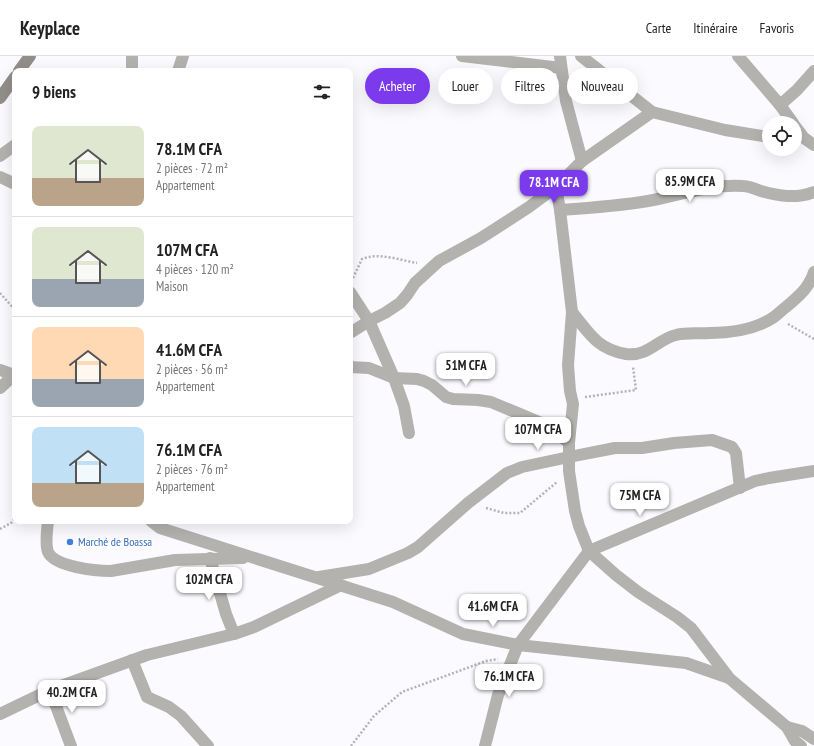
<!DOCTYPE html>
<html lang="fr">
<meta charset="utf-8">
<style>
:root{--surface:#fff;--page:#f2f2f2;--text:#222;--muted:#767676;--line:#e0e0e0;--accent:#7c3aed}
body{margin:0;font-family:"PT Sans Narrow",sans-serif;background:var(--page);color:var(--text);height:100vh;display:flex;flex-direction:column;font-size:15px;white-space:nowrap}
*{box-sizing:border-box;margin:0}
p{font-size:13px;color:var(--muted)}
.icon{flex:none;width:22px;height:22px;fill:none;stroke:currentColor;stroke-width:2;stroke-linecap:round;stroke-linejoin:round}
.map{position:relative;flex:1;overflow:hidden}
.sheet{position:absolute;left:12px;top:12px;width:341px;height:456px;display:flex;flex-direction:column;background:var(--surface);border-radius:8px;box-shadow:0 4px 16px #0002}
.sheet>*{flex:none}
.top-card{position:absolute;left:365px;top:12px;width:380px;height:36px;display:flex;gap:8px}
.tools{position:absolute;left:762px;top:60px;display:grid;gap:8px}
.tools a{display:grid;place-items:center;width:40px;height:40px;border-radius:50%;background:var(--surface);box-shadow:0 4px 16px #0002;font-size:20px}
.price{position:absolute;translate:-50% -34px;padding:0 9px;border-radius:8px;background:#fff;color:#222;font-size:13px;line-height:26px;filter:drop-shadow(0 1px 2px #0008)}
.price::after{content:'';position:absolute;left:50%;top:24px;width:12px;height:9px;margin-left:-6px;background:inherit;clip-path:polygon(0 0,100% 0,50% 100%)}
.price.current{background:var(--accent);color:#fff}
ul{padding:0;list-style:none}
li{display:flex;align-items:center;gap:12px;height:100px;padding:0 20px}
li+li{border-top:1px solid var(--line)}
li span{display:grid;place-items:center;flex:none;width:112px;height:80px;border-radius:8px;color:#555}
li>.icon{margin-inline-start:auto}
span .icon{width:48px;height:48px;fill:#fffc;stroke-width:1}
li b{font-size:17px}
h2{display:flex;justify-content:space-between;align-items:center;height:48px;padding:0 20px;font-size:17px}
.pill{padding:0 14px;border-radius:18px;background:var(--surface);box-shadow:0 4px 16px #0002;font-size:14px;line-height:36px}
.pill.current{background:var(--accent);color:#fff}
header{display:flex;align-items:center;gap:24px;box-sizing:border-box;height:56px;padding:0 20px;background:var(--surface);border-bottom:1px solid var(--line)}
header strong{font-size:19px}
nav{display:flex;gap:22px;margin-inline-start:auto;font-size:14px}
.map>svg:first-child{display:block}
</style>
<header>
<strong>Keyplace</strong>
<nav><a>Carte</a><a>Itinéraire</a><a>Favoris</a></nav>
</header>
<div class="map">
<svg width="814" height="690" viewBox="0 0 814 690">
<rect width="100%" height="100%" fill="#fbfbff"/>
<g fill="none" stroke-linecap="round" stroke-linejoin="round">
<!-- path -->
<g stroke="#b3b3b7" stroke-width="2.5" stroke-dasharray="2 2" stroke-linecap="butt">
<path d="M353,222L362,203C379,196 399,204 417,207"/>
<polyline points="0,237 15,254"/>
<polyline points="788,268 814,283"/>
<polyline points="585,341 636,334 633,311"/>
<polyline points="486,452 504,457 520,457 557,426"/>
<polyline points="0,473 11,467 15,462"/>
<polyline points="351,690 374,660 402,636 486,605 498,603"/>
</g>
<!-- street -->
<g stroke="#b4b2af" stroke-width="12">
<polyline points="132,0 132,15"/>
<polyline points="462,0 561,12"/>
<polyline points="560,0 566,45 582,105"/>
<polyline points="581,0 652,56"/>
<polyline points="738,0 780,49 793,67"/>
<polyline points="178,15 183,0"/>
<polyline points="780,49 797,34 814,15"/>
<polyline points="795,70 804,82 814,89"/>
<polyline points="0,100 15,89"/>
<polyline points="0,121 15,128"/>
<polyline points="556,131 560,154 572,256 568,309 570,335 573,348 569,387 569,415 575,455 579,470 589,495 616,519 638,536 677,561 691,572 729,622"/>
<path d="M560,154C590,152 619,150 648,145C680,139 710,128 743,130C749,130 755,133 761,135C779,140 796,143 814,136"/>
<polyline points="350,236 369,265 394,322 404,350 409,377"/>
<path d="M572,256C589,277 597,293 626,298C648,301 658,283 676,279C687,276 699,278 710,277C732,277 755,274 774,261C778,258 782,254 786,251C798,241 809,232 814,216"/>
<polyline points="350,277 369,265 385,257 400,247 407,239 415,227 439,205 481,182 529,151 556,131 582,105 652,56 725,74 769,81"/>
<polyline points="350,311 369,312 394,322 417,323 424,325 432,329 446,341 453,343 478,344 491,346 551,371 569,387"/>
<polyline points="0,314 14,319"/>
<polyline points="0,332 15,318"/>
<path d="M48,465C47,474 45,488 48,496C55,511 96,515 111,515L175,504L243,502"/>
<polyline points="151,465 160,472 393,546 463,578 518,589 686,607 729,622 787,671 802,675 814,683"/>
<polyline points="210,502 226,558 234,578"/>
<polyline points="319,521 369,513 408,497 418,491 468,447 507,417 522,411 569,401 615,392 642,392 674,387 712,384 732,391 736,397 740,432"/>
<polyline points="132,604 147,641 169,651 181,660 208,690"/>
<polyline points="50,634 71,690"/>
<polyline points="0,658 50,634 147,599 234,578 254,571 341,529"/>
<polyline points="787,671 795,685 801,690"/>
<polyline points="485,690 498,639 518,589 589,495 755,425 769,422 814,415"/>
</g>
<!-- secondary -->
<g stroke="#928e8a" stroke-width="12">
<polyline points="19,15 30,0"/>
<polyline points="0,42 15,21"/>
</g>
</g>
<!-- markers -->
<circle fill="#3f7fe0" stroke="#fff" stroke-width="1.5" cx="70" cy="486" r="4"/>
<g text-anchor="middle" stroke-width="3" stroke-linejoin="round" paint-order="stroke">
<!-- shop labels -->
<g font-size="12" fill="#366cbe" stroke="#fff" text-anchor="start">
<text x="78" y="490">Marché de Boassa</text>
</g>
</g>
</svg>
<div class="tools">
<a><svg class="icon" aria-label="locate" viewBox="0 0 24 24"><circle cx="12" cy="12" r="6"/><path d="M12 2v4M12 18v4M2 12h4M18 12h4"/></svg></a>
</div>
<b class="price" style="left:690px;top:147px">85.9M CFA</b>
<b class="price current" style="left:554px;top:148px">78.1M CFA</b>
<b class="price" style="left:466px;top:331px">51M CFA</b>
<b class="price" style="left:538px;top:395px">107M CFA</b>
<b class="price" style="left:640px;top:461px">75M CFA</b>
<b class="price" style="left:209px;top:545px">102M CFA</b>
<b class="price" style="left:493px;top:572px">41.6M CFA</b>
<b class="price" style="left:509px;top:642px">76.1M CFA</b>
<b class="price" style="left:72px;top:658px">40.2M CFA</b>
<div class="top-card">
<a class="pill current">Acheter</a>
<a class="pill">Louer</a>
<a class="pill">Filtres</a>
<a class="pill">Nouveau</a>
</div>
<section class="sheet">
<h2>9 biens<svg class="icon" aria-label="filters" viewBox="0 0 24 24"><path d="M4 7h16M4 17h16"/><circle cx="9" cy="7" r="2"/><circle cx="15" cy="17" r="2"/></svg></h2>
<ul>
<li><span style="background:linear-gradient(#dfe7d0 65%,#b9a48a 0)"><svg class="icon" aria-label="home" viewBox="0 0 24 24"><path d="M3 11l9-7 9 7M6 9v11h12V9"/></svg></span><div><b>78.1M CFA</b><p>2 pièces · 72 m²</p><p>Appartement</p></div></li>
<li><span style="background:linear-gradient(#dfe7d0 65%,#9aa5b1 0)"><svg class="icon" aria-label="home" viewBox="0 0 24 24"><path d="M3 11l9-7 9 7M6 9v11h12V9"/></svg></span><div><b>107M CFA</b><p>4 pièces · 120 m²</p><p>Maison</p></div></li>
<li><span style="background:linear-gradient(#ffd9b3 65%,#9aa5b1 0)"><svg class="icon" aria-label="home" viewBox="0 0 24 24"><path d="M3 11l9-7 9 7M6 9v11h12V9"/></svg></span><div><b>41.6M CFA</b><p>2 pièces · 56 m²</p><p>Appartement</p></div></li>
<li><span style="background:linear-gradient(#bfe0f5 70%,#b9a48a 0)"><svg class="icon" aria-label="home" viewBox="0 0 24 24"><path d="M3 11l9-7 9 7M6 9v11h12V9"/></svg></span><div><b>76.1M CFA</b><p>2 pièces · 76 m²</p><p>Appartement</p></div></li>
</ul>
</section>
</div>
